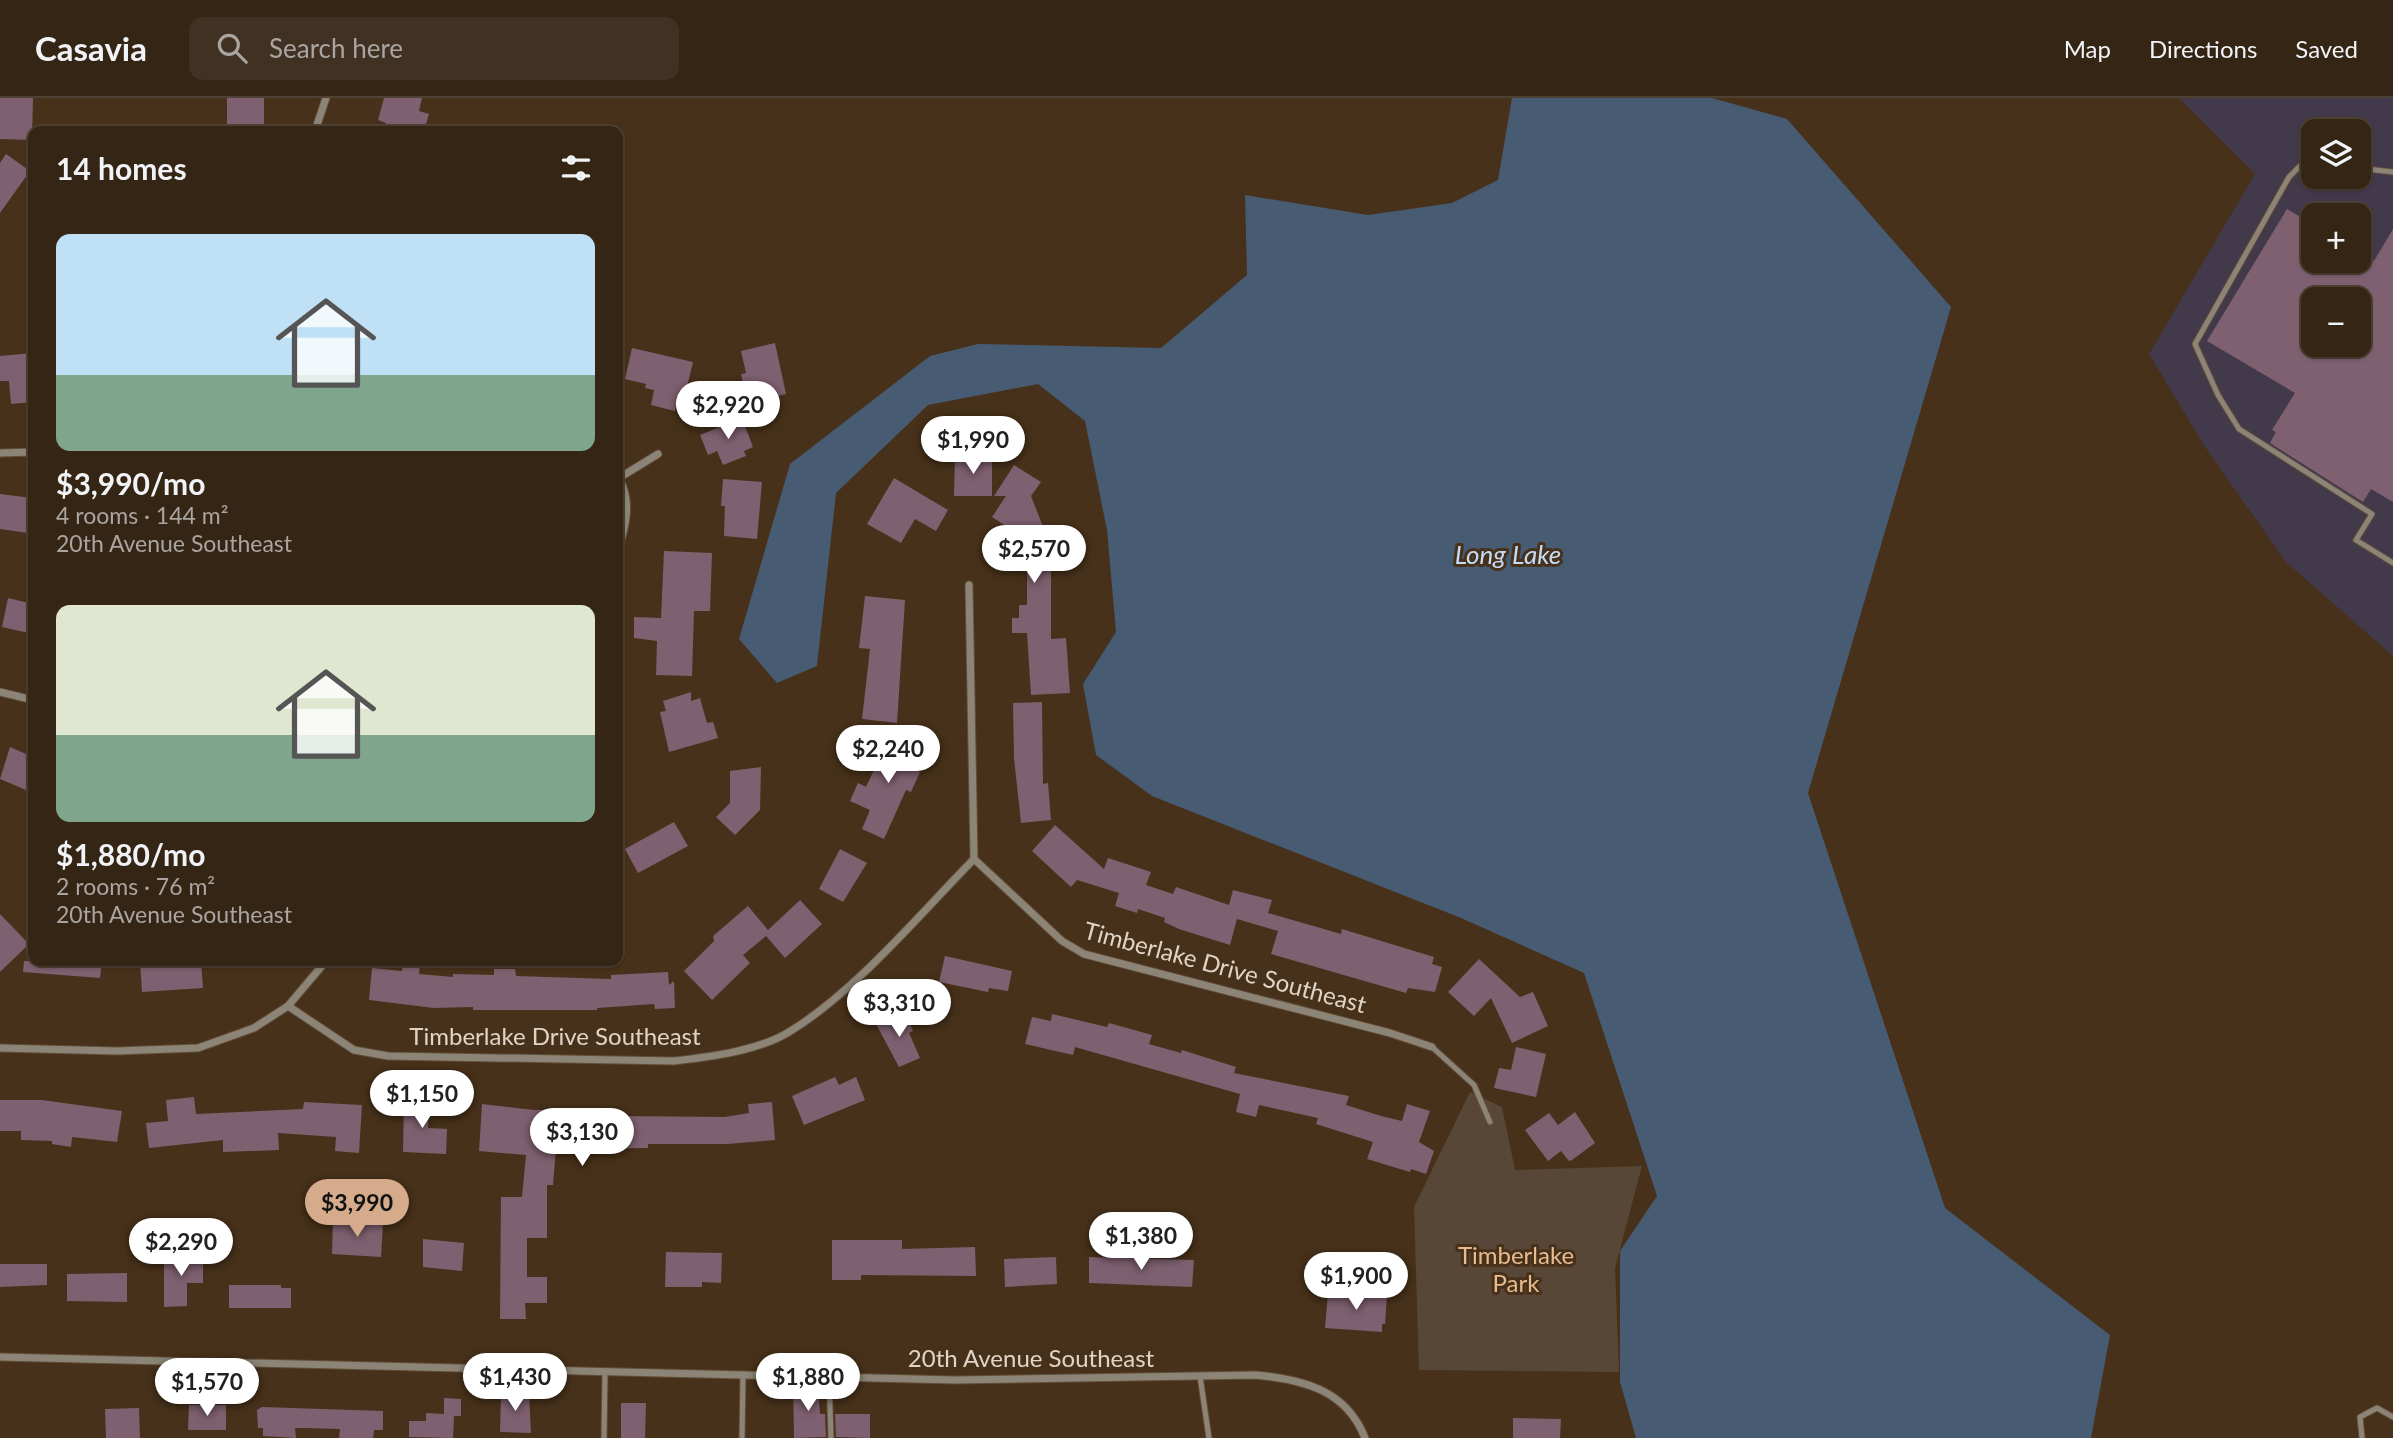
<!DOCTYPE html>
<meta charset="utf-8">
<style>
:root{--surface:#352514;--page:#403122;--text:#f1f3f6;--muted:#aaa5a0;--line:#4f4234;--accent:#d6ab8b}
body{margin:0;font-family:Lato,sans-serif;background:var(--page);color:var(--text);height:100vh;display:flex;flex-direction:column;font-size:26px;white-space:nowrap}
*{box-sizing:border-box;margin:0}
p{font-size:23px;color:var(--muted)}
.icon{flex:none;width:38px;height:38px;fill:none;stroke:currentColor;stroke-width:2;stroke-linecap:round;stroke-linejoin:round}
.map{position:relative;flex:1;overflow:hidden}
.sheet{position:absolute;left:28px;top:28px;width:595px;height:840px;display:flex;flex-direction:column;background:var(--surface);border-radius:14px;box-shadow:0 2px 5px #0004,0 0 0 2px var(--line)}
.sheet>*{flex:none}
.controls{position:absolute;left:2301px;top:21px;display:grid;gap:14px}
.controls a{display:grid;place-items:center;width:70px;height:70px;border-radius:14px;background:var(--surface);box-shadow:0 2px 5px #0004,0 0 0 2px var(--line);font-size:35px}
.price{position:absolute;translate:-50% -60px;padding:0 16px;border-radius:24px;background:#fff;color:#222;font-size:23px;line-height:46px;filter:drop-shadow(0 2px 4px #0008)}
.price::after{content:'';position:absolute;left:50%;top:42px;width:21px;height:16px;margin-left:-10px;background:inherit;clip-path:polygon(0 0,100% 0,50% 100%)}
.price.current{background:var(--accent);color:#111}
ul{padding:0;list-style:none}
li{display:grid;align-content:center;gap:14px;height:371px;padding:0 28px}
li span{display:grid;place-items:center;height:217px;border-radius:14px;color:#555}
li>.icon{margin-inline-start:auto}
span .icon{width:126px;height:126px;fill:#fffc;stroke-width:1}
li b{font-size:30px}
h2{display:flex;justify-content:space-between;align-items:center;height:84px;padding:0 28px;font-size:30px}
header{display:flex;align-items:center;gap:42px;box-sizing:border-box;height:98px;padding:0 35px;background:var(--surface);border-bottom:2px solid var(--line)}
header strong{font-size:33px}
nav{display:flex;gap:38px;margin-inline-start:auto;font-size:24px}
.search{width:490px;height:63px;background:var(--page);display:flex;align-items:center;gap:18px;box-sizing:border-box;padding:0 24px;border-radius:14px;color:var(--muted);font-size:26px}
.map>svg:first-child{display:block}
</style>
<header>
<strong>Casavia</strong>
<div class="search"><svg class="icon" aria-label="search" viewBox="0 0 24 24"><circle cx="10" cy="10" r="6"/><path d="M15 15l6 6"/></svg>Search here</div>
<nav><a>Map</a><a>Directions</a><a>Saved</a></nav>
</header>
<div class="map">
<svg width="2393" height="1340" viewBox="0 0 2393 1340">
<rect width="100%" height="100%" fill="#47311a"/>
<!-- industrial -->
<path fill="#423a4b" fill-rule="evenodd" d="M2179,0H2393V558L2286,464L2205,349L2149,256L2255,76ZM2314,33H2359V79H2314ZM2314,117H2359V163H2314ZM2314,201H2359V247H2314Z"/>
<!-- green -->
<polygon fill="#584736" points="1470,994 1502,1009 1515,1072 1642,1068 1615,1170 1619,1274 1419,1272 1414,1109"/>
<!-- water -->
<polygon fill="#475b72" points="1512,0 1712,0 1787,21 1951,209 1808,695 1945,1110 2110,1237 2091,1340 1636,1340 1620,1284 1620,1153 1657,1098 1584,875 1461,820 1152,698 1096,657 1083,586 1116,534 1107,432 1085,323 1038,286 928,307 836,395 817,568 777,585 739,541 790,366 930,258 978,246 1161,250 1247,177 1245,97 1368,117 1452,105 1498,82"/>
<!-- building -->
<g fill="#7f6070" fill-rule="evenodd">
<polygon points="0,0 33,0 32,42 0,41"/>
<rect x="227" y="0" width="37" height="26"/>
<polygon points="384,0 422,0 419,13 429,16 424,33 384,33 386,25 378,22"/>
<polygon points="6,56 30,73 0,115 0,65"/>
<path d="M2287,111L2314,127V163H2359V154L2374,163L2393,131V404L2371,391L2363,404L2270,345L2276,334L2272,332L2295,295L2207,243ZM2314,201H2359V247H2314Z"/>
<polygon points="775,245 786,296 747,305 741,276 746,275 741,253"/>
<polygon points="632,250 693,264 686,293 680,292 675,313 651,307 654,292 645,290 646,286 625,281"/>
<polygon points="33,255 33,304 11,306 9,283 0,283 0,258"/>
<polygon points="742,320 753,349 744,353 746,358 723,367 717,353 708,357 700,337"/>
<polygon points="955,358 992,359 992,398 954,398"/>
<polygon points="1014,367 1041,384 1031,398 1056,462 1051,464 1051,541 1066,540 1070,595 1031,597 1027,535 1012,535 1012,520 1019,520 1019,507 1027,507 1027,470 1012,432 992,419 1006,398 994,398"/>
<polygon points="894,380 948,412 936,433 915,421 901,445 867,426"/>
<polygon points="723,381 762,384 757,441 724,438 725,408 721,408"/>
<polygon points="0,396 32,400 28,435 0,431"/>
<polygon points="664,453 712,455 710,513 694,513 692,578 656,577 657,543 634,540 634,519 661,520"/>
<polygon points="865,498 905,502 897,625 862,621 870,551 859,550"/>
<polygon points="8,500 33,506 33,536 2,529"/>
<polygon points="691,594 691,603 700,600 707,625 713,624 718,640 669,654 660,614 666,613 663,603"/>
<polygon points="1042,604 1043,686 1048,685 1051,722 1021,725 1014,660 1013,605"/>
<polygon points="891,636 920,649 911,670 920,674 911,694 906,692 884,741 862,731 870,712 850,703 858,685 866,689"/>
<polygon points="10,649 33,659 33,695 0,681"/>
<polygon points="761,669 760,712 735,737 716,719 730,705 730,673"/>
<polygon points="674,724 688,748 638,775 625,751"/>
<polygon points="1055,727 1104,771 1108,760 1151,774 1146,787 1173,796 1176,789 1229,807 1233,792 1272,802 1268,815 1341,836 1342,831 1434,859 1432,866 1442,869 1435,894 1408,890 1406,895 1271,856 1278,833 1237,821 1230,847 1179,831 1164,824 1165,820 1138,811 1137,815 1115,808 1119,795 1077,782 1071,789 1032,753"/>
<polygon points="840,751 867,765 843,804 819,791"/>
<polygon points="800,802 822,826 785,860 766,838 743,857 750,865 712,902 684,873 714,843 713,838 748,808 768,832"/>
<polygon points="0,816 29,846 0,874"/>
<polygon points="945,858 1012,873 1008,893 989,890 988,894 939,884"/>
<polygon points="1479,861 1520,899 1533,894 1548,928 1512,945 1491,900 1474,918 1448,894"/>
<polygon points="24,863 102,863 100,880 23,874"/>
<polygon points="140,863 201,863 203,890 142,894"/>
<polygon points="403,863 420,865 419,876 453,879 453,876 494,877 494,871 515,871 516,878 611,881 611,877 668,874 669,887 674,883 675,910 655,911 654,906 597,910 597,912 473,912 473,909 434,910 369,902 372,870 402,873"/>
<polygon points="904,913 913,933 909,935 920,960 899,969 876,926"/>
<polygon points="1052,916 1107,929 1109,925 1152,937 1149,946 1181,955 1182,952 1236,969 1234,975 1349,998 1346,1007 1381,1018 1402,1023 1407,1006 1430,1013 1419,1044 1434,1053 1426,1076 1411,1071 1410,1074 1367,1061 1373,1044 1316,1026 1318,1020 1259,1007 1256,1019 1236,1014 1240,996 1075,949 1073,957 1025,946 1032,919 1051,923"/>
<polygon points="1516,949 1546,956 1536,999 1494,990 1499,970 1511,972"/>
<polygon points="835,979 839,987 856,979 865,1002 804,1027 792,998"/>
<polygon points="194,999 196,1016 303,1011 304,1004 362,1007 359,1055 335,1053 336,1039 278,1035 279,1052 223,1054 223,1042 149,1050 146,1025 168,1023 166,1002"/>
<polygon points="0,1002 42,1002 122,1013 117,1044 72,1039 71,1049 52,1046 52,1043 21,1042 21,1033 0,1033"/>
<polygon points="404,1002 429,1003 428,1030 447,1031 446,1056 403,1054"/>
<polygon points="772,1004 775,1042 727,1046 648,1046 648,1050 556,1051 553,1087 547,1087 547,1140 527,1140 527,1179 547,1179 547,1205 525,1205 526,1221 500,1221 501,1099 522,1099 526,1057 479,1053 482,1006 534,1012 617,1011 617,1018 725,1019 749,1015 748,1006"/>
<polygon points="1575,1014 1595,1045 1572,1062 1569,1063 1561,1053 1548,1063 1525,1032 1549,1015 1558,1027"/>
<polygon points="333,1123 383,1125 381,1159 332,1156"/>
<polygon points="423,1141 464,1145 462,1173 423,1169"/>
<polygon points="832,1142 902,1142 902,1151 975,1149 976,1178 861,1177 861,1182 832,1182"/>
<polygon points="666,1154 722,1155 721,1185 702,1184 702,1189 665,1189"/>
<polygon points="164,1158 203,1158 203,1185 187,1185 187,1208 164,1209"/>
<polygon points="1056,1159 1057,1186 1005,1189 1004,1161"/>
<polygon points="1089,1159 1194,1162 1192,1189 1089,1185"/>
<polygon points="0,1166 47,1166 47,1187 0,1189"/>
<polygon points="127,1175 127,1204 67,1203 67,1176"/>
<polygon points="229,1187 281,1187 281,1190 291,1190 291,1210 229,1210"/>
<polygon points="1328,1195 1387,1198 1385,1226 1382,1226 1382,1234 1325,1230"/>
<polygon points="818,1287 820,1316 825,1316 826,1339 794,1340 793,1288"/>
<polygon points="501,1295 529,1296 531,1335 500,1334"/>
<polygon points="444,1300 461,1301 461,1318 454,1318 453,1340 409,1339 409,1323 426,1323 426,1315 444,1316"/>
<polygon points="621,1305 646,1305 645,1340 621,1340"/>
<polygon points="189,1307 226,1307 226,1332 188,1332"/>
<polygon points="262,1309 383,1313 383,1332 374,1332 373,1340 339,1340 340,1331 305,1330 295,1330 296,1340 263,1338 263,1330 258,1330 257,1312"/>
<polygon points="139,1310 140,1340 106,1340 105,1311"/>
<polygon points="835,1316 870,1316 870,1340 836,1339"/>
<polygon points="1513,1320 1561,1321 1560,1340 1513,1340"/>
</g>
<g fill="none" stroke-linecap="round" stroke-linejoin="round">
<!-- service casing -->
<g stroke="#634e39" stroke-width="7">
<g id="service">
<polyline points="2314,67 2301,67 2289,79 2195,246 2218,297 2239,331 2372,416 2356,442 2393,465"/>
<polyline points="2359,70 2393,74"/>
<polyline points="1432,949 1474,987 1490,1024"/>
<polyline points="829,1278 831,1340"/>
<polyline points="1200,1278 1209,1340"/>
<polyline points="604,1340 605,1275"/>
<polyline points="742,1340 743,1276"/>
<polyline points="2362,1340 2360,1319 2377,1310 2393,1319"/>
</g>
</g>
<!-- minor casing -->
<g stroke="#634e39" stroke-width="9">
<g id="minor">
<polyline points="315,33 326,0"/>
<polyline points="0,355 33,354"/>
<polyline points="619,380 658,356"/>
<path d="M618,453C626,427 632,404 619,380"/>
<polyline points="969,487 974,761"/>
<polyline points="0,594 33,602"/>
<polyline points="974,761 1062,843 1084,856 1390,935 1432,949"/>
<polyline points="288,908 326,863"/>
<path d="M0,950L117,953L198,950L254,930L288,908L354,952L388,958L674,963C709,959 758,953 789,934C855,894 919,817 974,761"/>
<path d="M0,1259L955,1282L1255,1277C1301,1281 1346,1291 1365,1340"/>
</g>
</g>
<!-- service -->
<use href="#service" stroke="#8c8577" stroke-width="5"/>
<!-- minor -->
<use href="#minor" stroke="#8c8577" stroke-width="7"/>
</g>
<g text-anchor="middle" stroke-width="6" stroke-linejoin="round" paint-order="stroke">
<!-- street labels -->
<g font-size="24" fill="#e1d3c6" stroke="#47311a">
<text transform="translate(1225 870) rotate(15)" y="8">Timberlake Drive Southeast</text>
<text x="555" y="947">Timberlake Drive Southeast</text>
<text x="1031" y="1269">20th Avenue Southeast</text>
</g>
<!-- park labels -->
<g font-size="24" fill="#e7bb90" stroke="#47311a">
<text x="1516" y="1166">Timberlake<tspan x="1516" dy="28">Park</tspan></text>
</g>
<!-- water labels -->
<g font-size="26" font-style="italic" fill="#c3dbf6" stroke="#47311a">
<text x="1508" y="466">Long Lake</text>
</g>
</g>
</svg>
<div class="controls">
<a><svg class="icon" aria-label="layers" viewBox="0 0 24 24"><path d="M12 4l9 5-9 5-9-5zM3 14l9 5 9-5"/></svg></a>
<a>+</a>
<a>−</a>
</div>
<b class="price" style="left:728px;top:343px">$2,920</b>
<b class="price" style="left:973px;top:378px">$1,990</b>
<b class="price" style="left:1034px;top:487px">$2,570</b>
<b class="price" style="left:888px;top:687px">$2,240</b>
<b class="price" style="left:899px;top:941px">$3,310</b>
<b class="price" style="left:422px;top:1032px">$1,150</b>
<b class="price" style="left:582px;top:1070px">$3,130</b>
<b class="price current" style="left:357px;top:1141px">$3,990</b>
<b class="price" style="left:1141px;top:1174px">$1,380</b>
<b class="price" style="left:181px;top:1180px">$2,290</b>
<b class="price" style="left:1356px;top:1214px">$1,900</b>
<b class="price" style="left:515px;top:1315px">$1,430</b>
<b class="price" style="left:808px;top:1315px">$1,880</b>
<b class="price" style="left:207px;top:1320px">$1,570</b>
<section class="sheet">
<h2>14 homes<svg class="icon" aria-label="filters" viewBox="0 0 24 24"><path d="M4 7h16M4 17h16"/><circle cx="9" cy="7" r="2"/><circle cx="15" cy="17" r="2"/></svg></h2>
<ul>
<li><span style="background:linear-gradient(#bfe0f5 65%,#7fa58c 0)"><svg class="icon" aria-label="home" viewBox="0 0 24 24"><path d="M3 11l9-7 9 7M6 9v11h12V9"/></svg></span><div><b>$3,990/mo</b><p>4 rooms · 144 m²</p><p>20th Avenue Southeast</p></div></li>
<li><span style="background:linear-gradient(#dfe7d0 60%,#7fa58c 0)"><svg class="icon" aria-label="home" viewBox="0 0 24 24"><path d="M3 11l9-7 9 7M6 9v11h12V9"/></svg></span><div><b>$1,880/mo</b><p>2 rooms · 76 m²</p><p>20th Avenue Southeast</p></div></li>
</ul>
</section>
</div>
